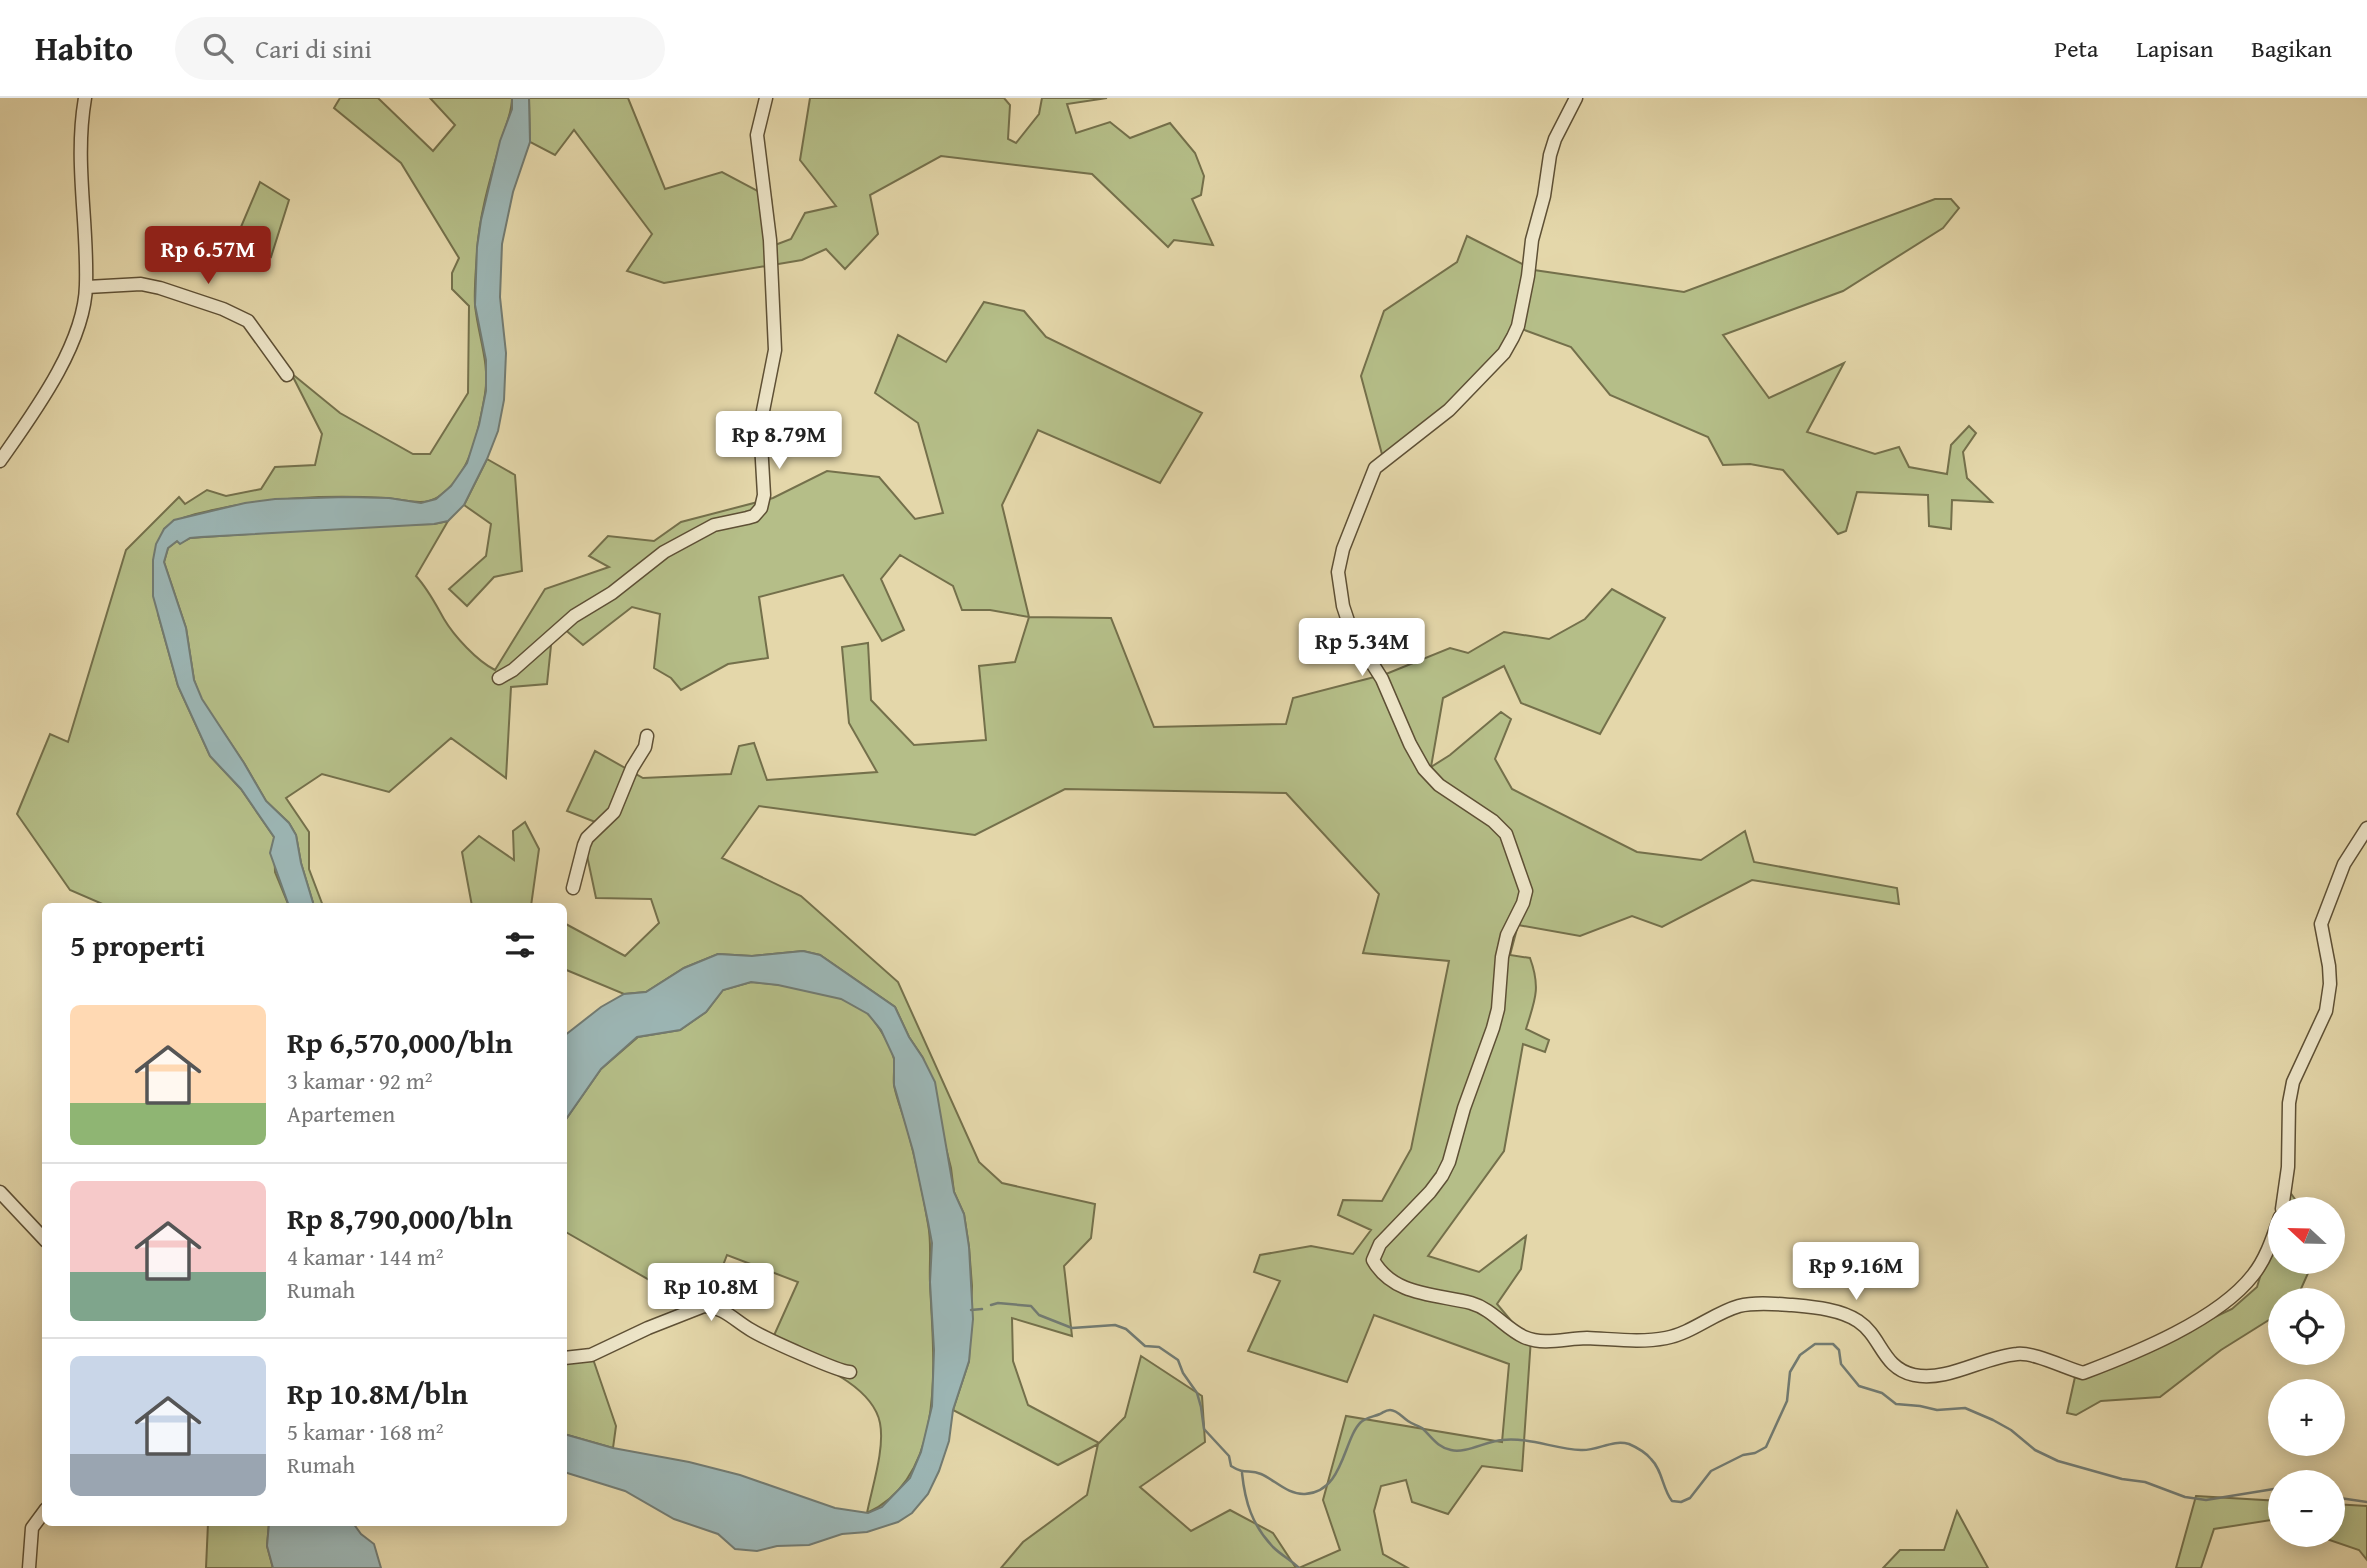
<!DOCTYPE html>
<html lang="id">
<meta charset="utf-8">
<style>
:root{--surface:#fff;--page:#f6f6f6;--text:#222;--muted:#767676;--line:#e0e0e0;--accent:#8f2418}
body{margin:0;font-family:"Gentium Book Plus",serif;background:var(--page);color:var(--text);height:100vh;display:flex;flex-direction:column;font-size:26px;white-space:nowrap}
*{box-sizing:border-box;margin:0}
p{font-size:23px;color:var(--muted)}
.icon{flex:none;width:38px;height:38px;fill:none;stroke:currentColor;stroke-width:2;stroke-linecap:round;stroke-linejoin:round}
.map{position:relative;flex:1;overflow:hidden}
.drawer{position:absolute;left:42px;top:805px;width:525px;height:623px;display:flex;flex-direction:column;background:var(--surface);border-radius:10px;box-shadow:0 4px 18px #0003}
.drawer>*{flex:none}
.needle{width:46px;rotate:292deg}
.fabs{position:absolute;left:2268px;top:1099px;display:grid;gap:14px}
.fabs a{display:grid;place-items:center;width:77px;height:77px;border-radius:50%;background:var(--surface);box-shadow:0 4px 18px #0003;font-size:35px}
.price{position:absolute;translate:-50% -60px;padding:0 16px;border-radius:7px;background:#fff;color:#222;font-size:23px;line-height:46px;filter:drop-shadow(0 2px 4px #0008)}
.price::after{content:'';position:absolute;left:50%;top:42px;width:21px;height:16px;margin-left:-10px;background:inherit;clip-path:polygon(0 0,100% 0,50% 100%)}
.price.selected{background:var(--accent);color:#fff}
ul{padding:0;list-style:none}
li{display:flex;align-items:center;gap:21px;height:175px;padding:0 28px}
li+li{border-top:2px solid var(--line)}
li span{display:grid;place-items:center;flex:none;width:196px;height:140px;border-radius:10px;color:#555}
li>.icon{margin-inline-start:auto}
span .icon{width:84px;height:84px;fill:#fffc;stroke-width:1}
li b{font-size:30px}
h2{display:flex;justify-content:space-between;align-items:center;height:84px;padding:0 28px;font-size:30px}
header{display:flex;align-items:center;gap:42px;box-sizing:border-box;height:98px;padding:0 35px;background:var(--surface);border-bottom:2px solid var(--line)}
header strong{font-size:33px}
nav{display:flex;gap:38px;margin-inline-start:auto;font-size:24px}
.search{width:490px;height:63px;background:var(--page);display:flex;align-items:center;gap:18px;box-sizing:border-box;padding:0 24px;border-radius:38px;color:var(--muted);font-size:26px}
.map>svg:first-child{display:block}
</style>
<header>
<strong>Habito</strong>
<div class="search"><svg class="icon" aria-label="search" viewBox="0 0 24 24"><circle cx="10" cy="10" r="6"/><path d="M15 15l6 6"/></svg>Cari di sini</div>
<nav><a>Peta</a><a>Lapisan</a><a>Bagikan</a></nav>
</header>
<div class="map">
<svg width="2367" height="1470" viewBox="0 0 2367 1470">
<rect width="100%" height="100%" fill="#e4d7aa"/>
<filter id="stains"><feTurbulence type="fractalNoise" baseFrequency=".00286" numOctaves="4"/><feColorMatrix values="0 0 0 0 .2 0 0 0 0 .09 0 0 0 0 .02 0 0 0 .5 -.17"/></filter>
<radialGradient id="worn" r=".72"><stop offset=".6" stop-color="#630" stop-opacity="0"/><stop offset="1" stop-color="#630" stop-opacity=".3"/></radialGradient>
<!-- green -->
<g fill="#b5be88" stroke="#74704b" stroke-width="2">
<path d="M340,0H378L433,53L455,27L430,0H512C512,17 504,30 500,46C490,81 479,118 477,154C476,172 474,190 475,207C478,238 490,265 485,296C479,332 471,377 438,399C422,409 404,401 386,400C328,397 270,399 213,412C195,416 178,419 164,431L158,516L178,588L210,658L241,691L274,739L275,774L289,808H107L70,792L17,716L50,636L68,644L126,452L179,399L185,406L207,392L226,398L261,391L275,369L315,367L322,336L291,275L340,315L413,356H430L468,295L469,208L452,191V175L459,160L401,65L334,10Z"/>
<polygon points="529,0 628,0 665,91 722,74 771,100 775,147 791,141 805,115 836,108 800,62 810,0 1004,0 1010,7 1008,41 1016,45 1039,16 1042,0 1107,0 1067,6 1076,35 1110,24 1130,40 1170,25 1195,55 1204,78 1201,97 1192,101 1213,147 1174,142 1168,149 1092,76 941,58 870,97 878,136 845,171 826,151 802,162 664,185 627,173 652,136 574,32 555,57 530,44"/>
<polygon points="260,84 289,102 271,159 238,136"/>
<polygon points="1935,101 1951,101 1959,110 1943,130 1843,193 1723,237 1769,300 1844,265 1807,334 1875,356 1899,349 1909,369 1947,376 1951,347 1969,328 1976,335 1963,354 1967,380 1992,404 1952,402 1951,431 1929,428 1928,397 1857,394 1846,433 1838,436 1783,372 1750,366 1723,367 1708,339 1610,297 1571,249 1519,230 1507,255 1383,360 1361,278 1384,213 1457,164 1467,138 1534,172 1684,194"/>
<path d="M984,204L1024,213L1046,239L1202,315L1160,385L1038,332L1002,407L1029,519L1111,520L1154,629L1286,626L1293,600L1386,576L1450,550L1468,555L1504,534L1549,541L1585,521L1612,491L1665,520L1600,636L1521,605L1504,568L1443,600L1431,669L1450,657L1501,614L1511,621L1495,661L1512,691L1637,754L1701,762L1745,733L1754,764L1897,790L1899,806L1752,782L1662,829L1632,818L1580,838L1518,827L1510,857L1530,860C1541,890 1535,902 1526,931L1549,942L1545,954L1523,946L1504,1053L1428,1158L1479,1174L1526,1138L1521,1171L1497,1206L1518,1231L1531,1240L1522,1373L1482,1368L1448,1416L1412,1404L1406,1382L1381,1388L1374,1413L1383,1456L1408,1470H1299L1340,1452L1323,1402L1346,1318L1502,1344L1509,1266L1374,1217L1347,1284L1248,1253L1280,1183L1254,1174L1260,1157L1311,1148L1353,1156L1371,1132L1338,1117L1343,1102L1382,1103L1411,1051L1449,863L1363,855L1379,796L1286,695L1065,691L975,737L759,708L722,760L801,798L898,884L979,1064L1002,1085L1095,1106L1091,1140L1064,1168L1072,1238L1012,1220L1013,1263L1028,1307L1099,1345L1125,1319L1141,1258L1202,1298L1205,1344L1140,1389L1191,1433L1230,1412L1273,1435L1296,1470H1001L1023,1444L1087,1397L1098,1346L1058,1367L953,1312L969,1263L972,1188L969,1149L964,1116L954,1094L951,1070L923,960L909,939L895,909L820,857L803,853L752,858L718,856L684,870L646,894L624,896L564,871V825L625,858L659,825L651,801L596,800L585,748L603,727L567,713L595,653L643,680L731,676L739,648L754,645L767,682L877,674L849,625L842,549L868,545L871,602L914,647L986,642L979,568L1015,564L1029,519L990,512H962L953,488L900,457L881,481L904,532L882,543L843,477L759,499L768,560L728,566L681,592L671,580L654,570L660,516L632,509L583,547L562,529L552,538L547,586L511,589L506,680L451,640L389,694L322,676L286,700L309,734V771L323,808H314L301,765L296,737L289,725L266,703L244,665L201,601L194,582L186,530L164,464L168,450L177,443L180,445L190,440L377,427L434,426L448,423L416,478C428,491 435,505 444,521C454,538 477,563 495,572L545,491L609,469L589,458L608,438L654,443L681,424L773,400L827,373L879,379L915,421L943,415L918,325L875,295L898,237L946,264Z"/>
<polygon points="487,361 515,377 522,473 494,479 467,508 449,491 486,458 491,426 464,407"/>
<polygon points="525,724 539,751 531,808 472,808 462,754 479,738 514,762 513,733"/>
<path d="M751,884C786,887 839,892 867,915C876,923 892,949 894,961C895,969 893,979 894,987C897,1003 904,1018 908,1033C916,1064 923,1095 928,1126C932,1146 929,1165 930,1185C933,1257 949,1378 867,1415C872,1389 885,1351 880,1325C872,1284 806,1262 771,1244L798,1184L727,1157L705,1214L564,1133V1024L601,971L638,939L680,932L706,914L723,892Z"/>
<polygon points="2287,1090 2302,1111 2280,1111 2280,1164 2313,1164 2296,1202 2280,1202 2280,1215 2221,1252 2160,1299 2101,1303 2076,1317 2067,1315 2075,1279 2095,1276 2232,1211 2257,1189"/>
<polygon points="593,1261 616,1328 613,1350 564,1336 564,1262"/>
<polygon points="2196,1398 2280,1403 2280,1425 2271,1422 2214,1431 2201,1470 2176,1470"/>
<polygon points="2333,1406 2367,1408 2367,1462 2359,1452 2315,1437 2333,1437"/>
<polygon points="1957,1413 1988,1470 1883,1470 1900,1452 1944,1452"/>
<polygon points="208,1425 269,1425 267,1448 273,1470 206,1470"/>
</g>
<!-- water -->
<g fill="#9cb6b5" stroke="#727b72" stroke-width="2">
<polygon points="512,0 529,0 530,44 513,94 502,146 500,199 506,255 504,302 498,333 487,361 464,407 448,423 434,426 201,439 190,440 180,446 177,443 168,450 164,464 186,530 194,582 202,601 244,665 266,703 289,725 296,737 301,765 314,808 289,808 270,755 274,739 241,691 210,658 178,588 153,498 153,462 156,446 164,431 174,422 245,405 275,401 347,399 389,400 421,405 436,401 451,388 467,365 479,327 486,293 486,262 475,207 477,149 481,122 500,43 512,11"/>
<polygon points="803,853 820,857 895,909 909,939 923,960 935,984 954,1094 964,1116 969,1149 973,1221 969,1263 953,1312 949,1343 939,1373 928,1396 912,1415 898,1424 867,1434 842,1436 809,1447 777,1448 757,1453 735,1451 718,1436 674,1421 625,1393 564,1374 564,1336 613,1350 689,1364 740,1377 835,1410 868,1415 882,1409 910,1380 921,1354 932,1308 934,1252 930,1184 932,1145 928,1124 913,1053 894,987 894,960 881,932 868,916 841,901 778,887 751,884 723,892 706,914 680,932 637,939 601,971 564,1024 564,938 601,909 624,896 646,894 684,870 718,856 752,858"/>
<polygon points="269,1425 353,1425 361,1436 374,1446 381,1470 273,1470 267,1448"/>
</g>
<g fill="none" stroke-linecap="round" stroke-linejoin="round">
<!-- stream -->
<g stroke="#727b72" stroke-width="2.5">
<path d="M991,1207L998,1205L1031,1208L1039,1217L1072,1230L1115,1227L1126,1231L1145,1248L1159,1249L1178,1262L1183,1275L1197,1295L1201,1309L1204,1331L1229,1358L1231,1368C1245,1377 1249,1371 1261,1376C1275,1382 1288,1397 1305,1396C1344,1394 1343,1341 1361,1324C1367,1319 1373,1319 1380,1316C1384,1314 1386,1312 1390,1312C1397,1312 1402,1319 1408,1323C1412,1326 1417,1327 1422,1330C1432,1339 1437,1349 1451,1352C1465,1356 1487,1343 1502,1342C1529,1339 1555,1351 1581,1352C1598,1353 1612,1341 1629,1346C1636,1349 1646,1355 1651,1361C1663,1373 1662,1390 1672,1403L1681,1404L1690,1400L1711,1373L1743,1357L1755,1355L1766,1349L1787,1303L1790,1274L1800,1257L1815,1246H1833L1839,1252L1841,1266L1859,1288L1882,1295L1896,1306L1920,1308L1937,1312L1965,1310L1993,1322L2011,1332L2035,1352L2058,1363L2122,1381L2145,1384L2185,1399L2206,1402L2280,1390"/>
<polyline points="971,1212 982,1211"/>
<path d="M1242,1375C1245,1404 1252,1427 1273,1449C1281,1457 1291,1462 1299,1470"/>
<polyline points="2333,1399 2367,1404"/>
</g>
<!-- minor casing -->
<g stroke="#5e5035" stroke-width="15">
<g id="minor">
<path d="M1576,0L1555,41L1550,57L1544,98L1532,142L1528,178L1518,228L1513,239L1504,255L1449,312L1375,370L1343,451L1338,474L1343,508L1351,532L1382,581L1410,646L1424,671L1439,687L1493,723L1506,736L1526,793L1523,805L1507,837L1502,859L1498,911L1493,930L1464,1010L1449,1064L1442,1078L1430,1094L1380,1146L1373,1162C1393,1198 1436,1196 1471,1205C1492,1211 1505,1230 1524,1239C1544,1248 1567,1240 1587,1240C1613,1241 1640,1245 1666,1240C1692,1235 1714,1215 1739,1208C1755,1204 1776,1206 1792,1207C1813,1209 1840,1211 1858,1223C1882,1239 1882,1270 1914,1277C1948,1284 1983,1259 2017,1256C2034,1254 2065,1270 2083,1275C2136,1255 2218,1222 2253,1177C2266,1161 2273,1139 2280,1119"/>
<polyline points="87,189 141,186 160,190 223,211 248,223 287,277"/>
<path d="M0,363C33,316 85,246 86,187C88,123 74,64 85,0"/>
<polyline points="499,580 513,572 574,518 612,495 664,454 714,427 747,420 754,418 761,410 764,397 760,328 775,252 770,142 757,37 766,0"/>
<polyline points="573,790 584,747 587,740 614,714 632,670 645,649 647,638"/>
<polyline points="0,1094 46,1143"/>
<polyline points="2282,1111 2288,1069 2289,1005 2293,984 2326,913 2330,886 2329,868 2321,826 2344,766 2367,730"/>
<path d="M564,1260L591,1257L648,1230L704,1208C724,1209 734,1222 751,1232C764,1240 839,1274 850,1274"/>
<polyline points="29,1470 32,1430 46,1411"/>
</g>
</g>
<!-- minor -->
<use href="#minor" stroke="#ede5c8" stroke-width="12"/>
</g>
<rect width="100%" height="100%" filter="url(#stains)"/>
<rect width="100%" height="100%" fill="url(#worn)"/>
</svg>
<div class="fabs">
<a><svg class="needle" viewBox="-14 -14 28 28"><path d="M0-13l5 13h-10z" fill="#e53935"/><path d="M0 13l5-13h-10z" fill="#767676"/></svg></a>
<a><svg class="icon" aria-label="locate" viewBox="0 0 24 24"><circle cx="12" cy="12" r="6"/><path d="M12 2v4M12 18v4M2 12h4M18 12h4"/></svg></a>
<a>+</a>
<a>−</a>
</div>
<b class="price selected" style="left:208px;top:188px">Rp 6.57M</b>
<b class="price" style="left:779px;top:373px">Rp 8.79M</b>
<b class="price" style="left:1362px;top:580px">Rp 5.34M</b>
<b class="price" style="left:1856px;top:1204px">Rp 9.16M</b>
<b class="price" style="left:711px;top:1225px">Rp 10.8M</b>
<section class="drawer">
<h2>5 properti<svg class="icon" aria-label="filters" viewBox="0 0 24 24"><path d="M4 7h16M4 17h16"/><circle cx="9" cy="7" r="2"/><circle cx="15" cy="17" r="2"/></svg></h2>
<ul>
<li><span style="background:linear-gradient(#ffd9b3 70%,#8fb573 0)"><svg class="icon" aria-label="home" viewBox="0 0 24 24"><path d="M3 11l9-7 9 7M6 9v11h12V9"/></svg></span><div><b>Rp 6,570,000/bln</b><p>3 kamar · 92 m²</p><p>Apartemen</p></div></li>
<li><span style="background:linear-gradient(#f6c9c9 65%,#7fa58c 0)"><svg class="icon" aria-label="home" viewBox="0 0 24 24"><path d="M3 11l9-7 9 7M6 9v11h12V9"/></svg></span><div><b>Rp 8,790,000/bln</b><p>4 kamar · 144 m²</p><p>Rumah</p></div></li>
<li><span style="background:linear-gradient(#c9d6e8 70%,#9aa5b1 0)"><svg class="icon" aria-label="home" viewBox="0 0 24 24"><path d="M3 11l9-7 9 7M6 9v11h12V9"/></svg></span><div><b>Rp 10.8M/bln</b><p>5 kamar · 168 m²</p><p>Rumah</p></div></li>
</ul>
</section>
</div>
